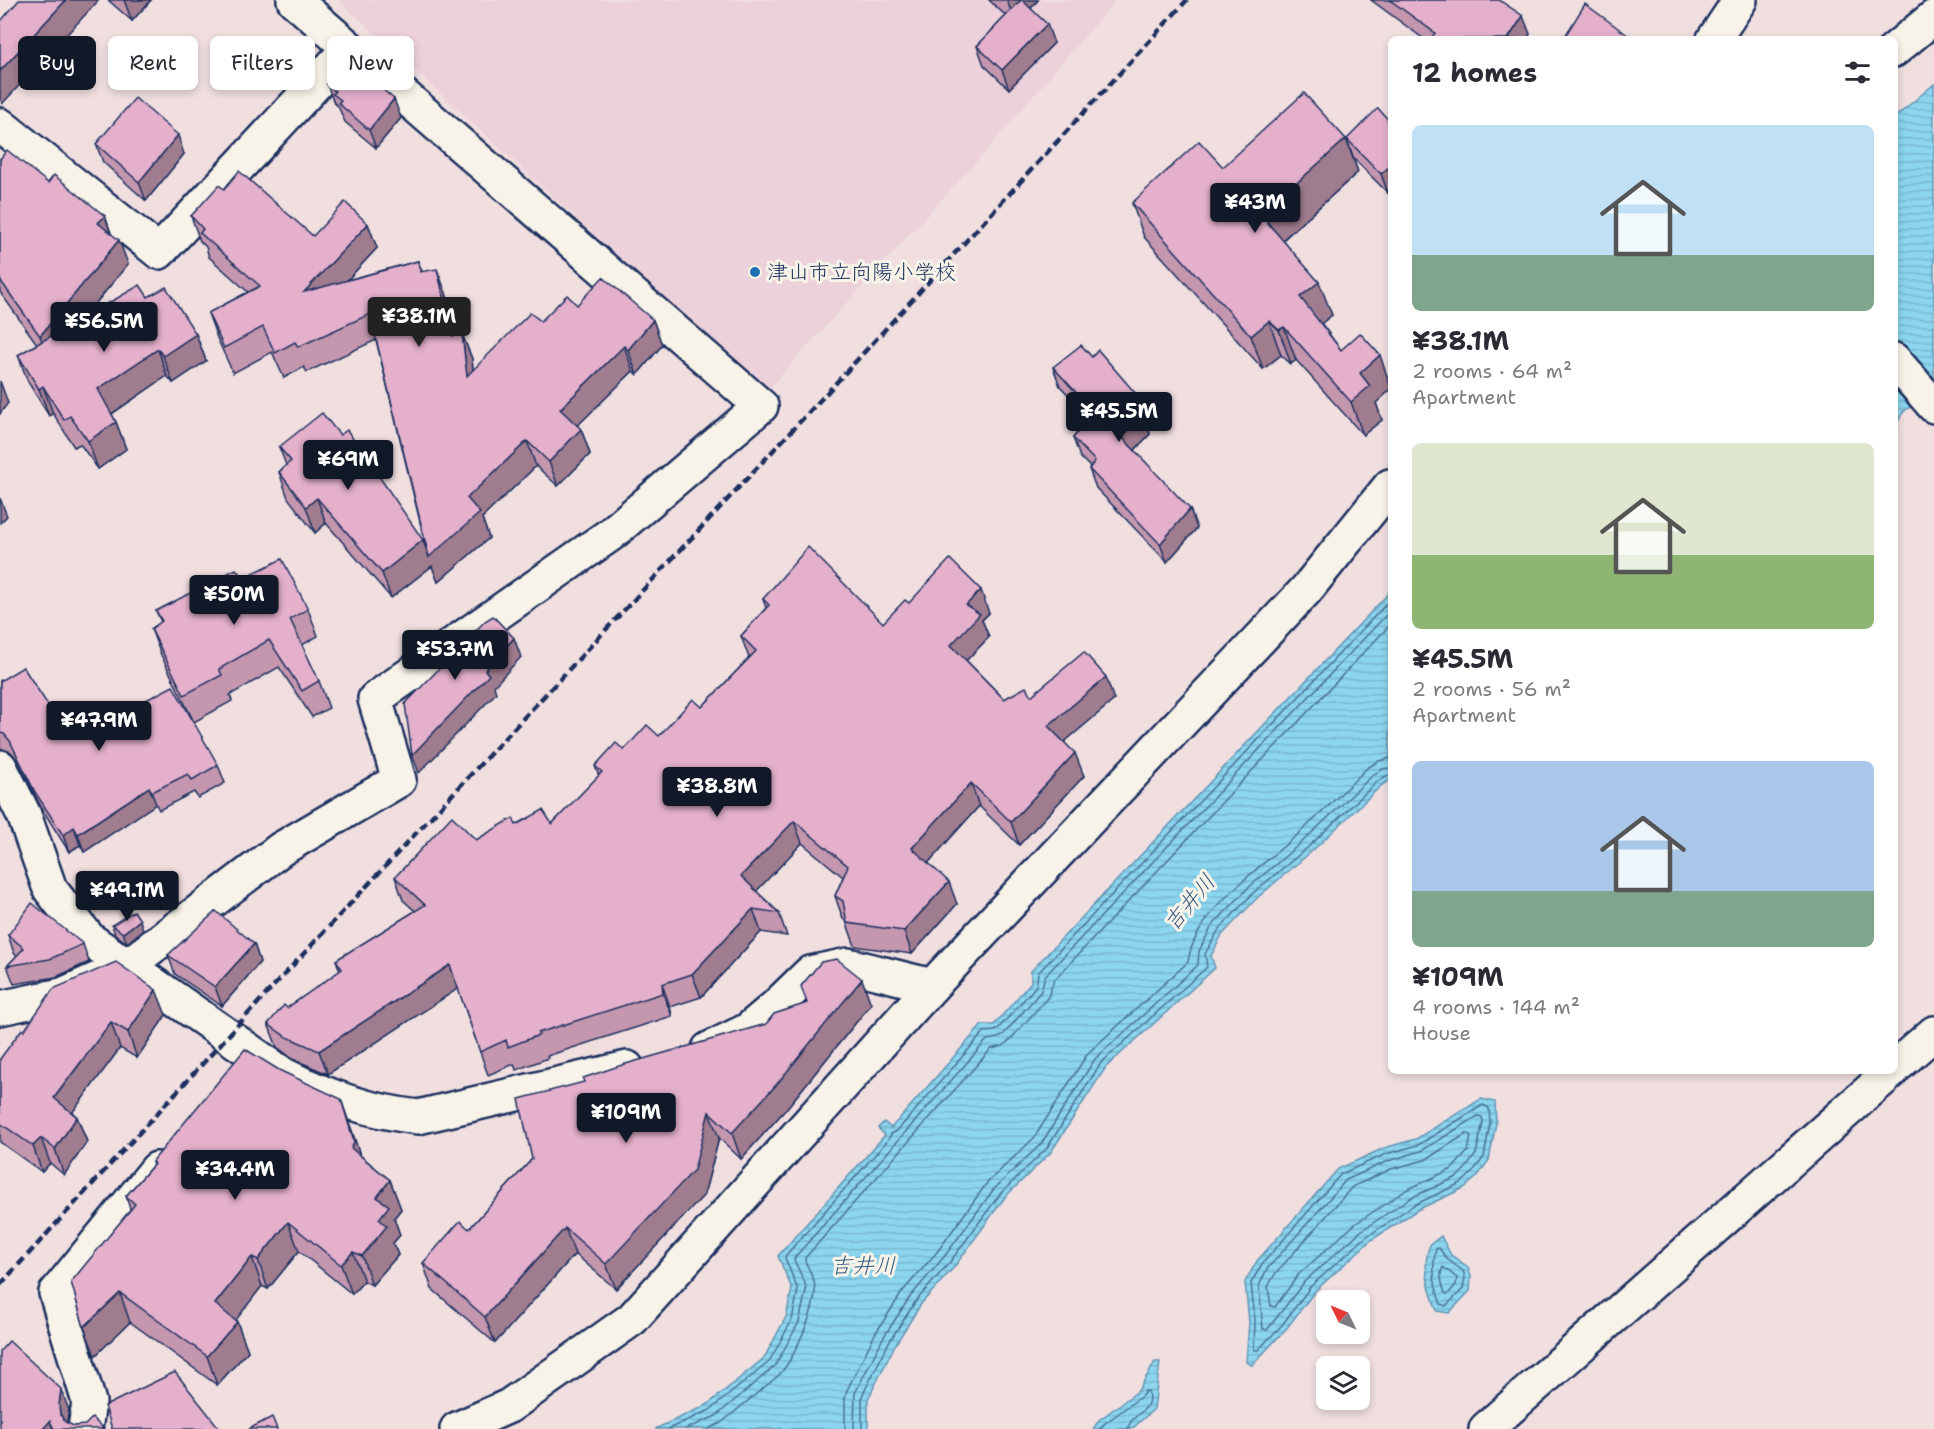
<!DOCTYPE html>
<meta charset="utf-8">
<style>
:root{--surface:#fff;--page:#f7f7f7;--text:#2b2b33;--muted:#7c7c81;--accent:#111827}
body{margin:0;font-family:"Shantell Sans","Klee One",sans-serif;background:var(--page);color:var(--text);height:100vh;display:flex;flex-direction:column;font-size:22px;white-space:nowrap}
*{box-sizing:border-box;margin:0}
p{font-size:20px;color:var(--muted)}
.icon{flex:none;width:33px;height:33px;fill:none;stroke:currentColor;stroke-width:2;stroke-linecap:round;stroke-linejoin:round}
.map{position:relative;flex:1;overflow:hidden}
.sheet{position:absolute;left:1388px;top:36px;width:510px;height:1038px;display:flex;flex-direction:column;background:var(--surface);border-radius:9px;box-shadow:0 3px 9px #0003}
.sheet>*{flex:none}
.top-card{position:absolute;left:18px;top:36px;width:570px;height:54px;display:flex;gap:12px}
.needle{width:39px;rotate:313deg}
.tools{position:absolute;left:1316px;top:1290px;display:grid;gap:12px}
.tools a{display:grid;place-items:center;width:54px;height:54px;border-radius:9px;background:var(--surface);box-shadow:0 3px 9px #0003;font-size:30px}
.price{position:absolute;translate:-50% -51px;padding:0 14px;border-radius:6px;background:var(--accent);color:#fff;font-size:20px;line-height:39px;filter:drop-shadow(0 2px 3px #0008)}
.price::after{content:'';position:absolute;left:50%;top:36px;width:18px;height:14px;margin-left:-9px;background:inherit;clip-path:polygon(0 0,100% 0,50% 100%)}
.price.active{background:#222;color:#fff}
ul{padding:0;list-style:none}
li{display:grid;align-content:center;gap:12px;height:318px;padding:0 24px}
li span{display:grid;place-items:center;height:186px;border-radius:9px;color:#555}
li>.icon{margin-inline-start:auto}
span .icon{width:108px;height:108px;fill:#fffc;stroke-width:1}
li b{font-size:26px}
h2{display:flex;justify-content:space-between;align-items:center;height:72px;padding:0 24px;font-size:26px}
.pill{padding:0 21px;border-radius:9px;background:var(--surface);box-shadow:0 3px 9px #0003;font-size:21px;line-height:54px}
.pill.active{background:var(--accent);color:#fff}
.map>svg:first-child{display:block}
</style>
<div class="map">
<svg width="1934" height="1429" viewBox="0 0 1934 1429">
<defs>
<pattern id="water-rules" width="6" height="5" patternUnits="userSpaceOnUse" patternTransform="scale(1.5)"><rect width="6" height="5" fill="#8cd5ee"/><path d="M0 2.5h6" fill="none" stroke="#78b7ce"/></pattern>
</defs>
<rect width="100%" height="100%" fill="#f1dfe0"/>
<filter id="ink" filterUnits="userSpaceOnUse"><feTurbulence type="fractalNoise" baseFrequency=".0167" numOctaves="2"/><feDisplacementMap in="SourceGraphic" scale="12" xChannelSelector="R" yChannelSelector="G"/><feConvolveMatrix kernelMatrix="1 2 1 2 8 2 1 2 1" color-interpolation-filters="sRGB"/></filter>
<g filter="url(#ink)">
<!-- built -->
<polygon fill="#edd1da" points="338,0 1116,0 985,152 766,392"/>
<!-- water -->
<g fill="url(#water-rules)" stroke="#5f93b4" stroke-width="1.5">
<polygon points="1934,84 1934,392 1904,411 1895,427 1894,118"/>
<polygon points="1390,592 1390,780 1382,785 1311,852 1257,898 1222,935 1211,956 1215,968 1106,1067 1051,1152 1005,1197 955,1266 921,1304 895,1345 868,1399 868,1429 655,1429 707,1405 764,1358 786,1317 792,1289 778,1256 885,1135 878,1128 884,1122 891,1128 982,1025 994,1025 1031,982 1031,971"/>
<polygon points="1481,1099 1495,1102 1496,1123 1489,1160 1477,1177 1464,1188 1417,1210 1370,1241 1315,1291 1286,1329 1252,1365 1246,1362 1249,1322 1245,1282 1257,1261 1338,1169 1384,1148 1416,1139"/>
<path d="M1441,1236L1451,1255L1468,1267L1471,1277L1470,1291L1449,1313L1437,1311C1430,1292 1421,1265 1430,1245C1432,1242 1438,1239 1441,1236Z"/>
<polygon points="1155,1362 1160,1362 1154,1409 1134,1427 1127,1429 1093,1429 1099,1420 1138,1391"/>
</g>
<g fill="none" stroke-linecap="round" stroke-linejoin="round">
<!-- shore -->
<g stroke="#487198" stroke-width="1.5">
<polygon points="1483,1105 1489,1108 1490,1123 1484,1157 1472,1173 1461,1183 1414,1205 1366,1237 1311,1286 1282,1325 1258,1350 1254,1350 1255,1321 1251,1283 1262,1264 1341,1174 1386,1154 1418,1145"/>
<polygon points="1478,1116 1482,1117 1483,1122 1476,1154 1466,1168 1457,1177 1410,1198 1361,1231 1305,1281 1267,1330 1263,1329 1259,1286 1267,1269 1346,1180 1388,1161 1421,1151"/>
<polygon points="1466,1134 1469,1134 1471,1136 1468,1151 1452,1169 1406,1190 1355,1224 1299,1274 1275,1307 1271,1306 1268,1287 1275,1274 1352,1187 1391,1169 1425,1160"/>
<path d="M1439,1248L1447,1259L1463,1271L1465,1277L1463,1289L1446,1306L1441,1304C1434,1286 1431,1269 1436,1249Z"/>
<path d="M1443,1267L1457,1278L1456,1285L1448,1294L1445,1293C1442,1285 1439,1274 1443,1267Z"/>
<polyline points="668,1429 710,1410 769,1362 792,1320 798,1290 785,1258 786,1255 888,1140 891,1134 897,1131 984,1032 995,1031 998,1029 1036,986 1038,973 1390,600"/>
<polyline points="686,1429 716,1416 775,1366 799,1322 806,1291 805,1283 794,1260 795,1257 987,1040 998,1038 1004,1034 1041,991 1045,976 1390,611"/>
<path d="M708,1429L721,1423L778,1376C793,1361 816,1310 815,1288C815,1279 809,1270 805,1261V1258L991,1049L1003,1046L1010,1040L1048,997L1054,980L1390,625"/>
<path d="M845,1429V1399L847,1390L875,1334L903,1291L937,1252L987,1183L1034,1138L1088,1053L1188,962C1195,911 1260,868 1297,835C1321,814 1344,791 1367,768L1379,761L1390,758"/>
<polyline points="854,1429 855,1393 883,1338 910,1297 944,1257 994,1189 1041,1144 1095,1059 1198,965 1199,951 1212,926 1248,888 1302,842 1373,775 1383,769 1390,768"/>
<polyline points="862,1429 862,1396 889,1342 916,1301 950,1262 1000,1194 1047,1148 1101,1063 1207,967 1205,954 1218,931 1253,893 1307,848 1378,781 1386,776 1390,775"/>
<path d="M1100,1429L1104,1424L1142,1396L1145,1391H1148C1154,1413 1131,1412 1128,1429"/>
</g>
<!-- minor casing -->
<g stroke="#1b2f5e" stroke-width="38">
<g id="minor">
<polyline points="1894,50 1934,17"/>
<polyline points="0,125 159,252 349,48"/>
<polyline points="1894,360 1934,406"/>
<path d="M0,767L24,815L50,889L89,939L284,1075C328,1097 368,1111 418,1117L627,1068"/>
<polyline points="0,1008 62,995 127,966 281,849 399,780 375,699 611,534 761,406 294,0"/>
<polyline points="709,1049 748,1030 775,1007 810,973 848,965 932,986"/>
<polyline points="1894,1068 1934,1033"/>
<polyline points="85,1429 89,1402 56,1293 157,1169"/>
<polyline points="1486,1429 1892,1071"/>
</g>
</g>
<!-- tertiary casing -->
<g stroke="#1b2f5e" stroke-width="38">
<g id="tertiary">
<polyline points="1714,39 1740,0"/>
<polyline points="457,1429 509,1406 632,1319 932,986 1306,590 1390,486"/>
</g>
</g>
<!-- minor -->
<use href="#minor" stroke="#f7f3e8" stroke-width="33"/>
<!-- tertiary -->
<use href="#tertiary" stroke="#f7f3e8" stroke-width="33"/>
<!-- rail -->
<polyline stroke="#1b2f5e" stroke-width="4.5" stroke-dasharray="9 4.5" stroke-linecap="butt" points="0,1285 280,979 824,396 1187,0"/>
</g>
<!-- wall -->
<g fill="#c497af" stroke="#1b2f5e" stroke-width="1.5">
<polygon points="108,0 151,0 132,21"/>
<polygon points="989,0 1038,0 1031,8 1054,43 1009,89 984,65 977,46 1006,16"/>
<polygon points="1371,0 1499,0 1530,34 1527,39 1424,39"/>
<polygon points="327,84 401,118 376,148 345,122 338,106 334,103"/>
<polygon points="1390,122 1390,190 1388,193 1353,158 1347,139"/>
<polygon points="1346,139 1358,172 1283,240 1332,315 1321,323 1341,350 1390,385 1390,390 1376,403 1382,420 1363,435 1296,360 1291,364 1281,355 1263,369 1144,237 1132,203 1223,167"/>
<polygon points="96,144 184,154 146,201 103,162"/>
<polygon points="0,159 48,183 105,216 111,233 128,264 84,317 148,297 196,334 206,361 173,383 167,376 112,414 116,422 126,449 98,469 80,444 74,447 53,413 49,416 28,382 18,355 37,344 0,292"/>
<polygon points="224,189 313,236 368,224 377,248 347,280 418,261 422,271 446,293 456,335 462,334 472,359 473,370 541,321 577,305 653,320 662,345 637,375 633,371 578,425 581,429 590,454 558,486 536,466 482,518 489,538 438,582 432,566 391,598 326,523 315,533 288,498 279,472 286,465 279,447 423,540 427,551 376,340 307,372 304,367 284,378 272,352 233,373 217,338 208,313 248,292 209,257 206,247 200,241 191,216"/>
<polygon points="1092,357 1143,402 1149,421 1147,424 1150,434 1135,450 1197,528 1167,562 1096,488 1089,469 1090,467 1080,457 1073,438 1085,424 1079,406 1060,386 1053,367"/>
<polygon points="243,578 308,609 318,636 302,645 319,681 329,708 312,717 279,667 230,695 232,701 194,722 161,655 151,629 161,622 156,611"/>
<polygon points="763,599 883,623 909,603 989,613 982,620 989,637 966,660 1004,699 1031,696 1114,700 1064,742 1084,776 1019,845 979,806 928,863 957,904 912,954 855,946 846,921 843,919 835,896 843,877 802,843 756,891 779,913 787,936 761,932 701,997 670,1007 672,1016 547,1056 548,1058 516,1070 514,1064 488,1075 458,988 328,1074 293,1059 277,1047 268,1024 287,1008 340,971 336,960 415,911 403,900 395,877 476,840 516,825 552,824 599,776 595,766 624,750 659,736 702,707 749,658 741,636 766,608"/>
<polygon points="0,681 61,725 73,738 218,765 225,783 198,798 194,792 159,810 156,804 84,852 80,845 69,852 42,809 17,759 11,752 0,748"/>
<polygon points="112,925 143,930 127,943 115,934"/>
<polygon points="8,935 83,944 89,962 56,977 14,984 7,966 17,956 14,953"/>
<polygon points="254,944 260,962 222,1006 175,974 168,955"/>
<polygon points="871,1004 786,1109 741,1159 719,1138 704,1195 616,1289 575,1254 495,1343 432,1289 423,1263 469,1229 532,1159 584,1082"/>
<polygon points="166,1015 137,1058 120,1048 72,1112 77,1117 87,1142 64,1175 50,1163 42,1172 0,1142 0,1059 24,1031"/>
<polygon points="351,1128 360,1155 390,1180 401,1209 394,1218 400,1235 393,1243 398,1255 372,1285 364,1281 352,1294 299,1251 268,1289 262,1286 235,1320 237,1322 248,1351 217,1385 130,1322 95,1356 84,1327 130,1209 126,1196 153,1165 152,1162"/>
</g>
<!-- shaded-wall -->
<g fill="#a07b8f" stroke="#1b2f5e" stroke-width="1.5">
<polygon points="66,0 99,0 2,104 0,98 0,71"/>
<polygon points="124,0 151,0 132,21"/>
<polygon points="1007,0 1038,0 1016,25"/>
<polygon points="1523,16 1530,34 1527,39 1508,39"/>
<polygon points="1047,24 1054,43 1009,89 1002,70"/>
<polygon points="394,99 401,118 376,148 369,130"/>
<polygon points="178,135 184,154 146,201 139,182"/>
<polygon points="1346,139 1358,172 1279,243 1267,222 1264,212"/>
<polygon points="1390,166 1390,190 1388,193 1381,174"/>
<polygon points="105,216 113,240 98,223"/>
<polygon points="368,224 377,248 313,317 304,292"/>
<polygon points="119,240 128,264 49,360 40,336"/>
<polygon points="437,269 446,293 462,361 453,336"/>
<polygon points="1319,282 1332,315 1313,330 1300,297"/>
<polygon points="653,320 662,345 637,375 628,350"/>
<polygon points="1269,321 1281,355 1263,369 1251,336"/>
<polygon points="1284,327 1296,360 1291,364 1279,330"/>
<polygon points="196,334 206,361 173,383 163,356"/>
<polygon points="462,334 472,359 476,400 467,376"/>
<polygon points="624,346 633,371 569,434 560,409"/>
<polygon points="158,349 167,376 108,416 98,389"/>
<polygon points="1380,355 1390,385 1390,390 1376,403 1382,420 1363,435 1351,402 1360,373"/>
<polygon points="0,381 8,403 0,414"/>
<polygon points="43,386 53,413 49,416 39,389"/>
<polygon points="1143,402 1149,421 1147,424 1150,434 1129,456 1122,437 1136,409"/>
<polygon points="116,422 126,449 98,469 88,441"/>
<polygon points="581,429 590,454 558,486 549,462"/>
<polygon points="527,441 536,466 482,518 489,538 438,582 432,566 391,598 382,573 423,540 429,557 467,498"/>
<polygon points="0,498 7,516 0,523"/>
<polygon points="317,498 326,523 315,533 306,507"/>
<polygon points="1190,509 1197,528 1167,562 1160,544"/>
<polygon points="981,590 989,613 982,620 989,637 959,668 951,645 966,605"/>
<polygon points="514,638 521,657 494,686 496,693 419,773 412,755 485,670"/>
<polygon points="1106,677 1114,700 1056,749 1048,726"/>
<polygon points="1075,753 1084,776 1019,845 1011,822"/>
<polygon points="971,783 979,806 921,871 912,848"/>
<polygon points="149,787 156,804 84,852 78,834"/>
<polygon points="794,821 802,843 749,899 741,876"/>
<polygon points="74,827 80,845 69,852 63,835"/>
<polygon points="949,882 957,904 912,954 904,931"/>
<polygon points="753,909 761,932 701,997 692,974"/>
<polygon points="140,920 143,930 127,943 123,933"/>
<polygon points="254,944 260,962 222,1006 215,987"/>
<polygon points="450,965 459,988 328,1074 319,1051"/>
<polygon points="862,979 871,1004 786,1109 741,1159 732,1133"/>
<polygon points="662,984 670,1007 672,1016 663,993"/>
<polygon points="156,990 166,1015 137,1058 128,1032"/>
<polygon points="111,1022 120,1048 64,1124 54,1098"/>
<polygon points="341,1099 351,1128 365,1171 351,1148"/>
<polygon points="709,1112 719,1138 704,1195 616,1289 606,1264"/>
<polygon points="77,1117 87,1142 64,1175 55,1149"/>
<polygon points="41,1138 50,1163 42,1172 33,1146"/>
<polygon points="390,1180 401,1209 394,1218 400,1235 393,1243 398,1255 372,1285 362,1256 377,1197"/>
<polygon points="288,1222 299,1251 268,1289 258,1260"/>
<polygon points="565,1228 575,1254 495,1343 485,1317"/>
<polygon points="353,1252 364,1281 352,1294 341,1265"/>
<polygon points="252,1257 262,1286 226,1333 215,1304"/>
<polygon points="120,1293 130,1322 95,1356 84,1327"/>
<polygon points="237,1322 248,1351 217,1385 207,1356"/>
<polygon points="61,1389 69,1410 66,1426 60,1414 59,1405"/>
<polygon points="50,1421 53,1429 43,1429"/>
</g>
<!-- building -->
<g fill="#e4b0cc" stroke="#1b2f5e" stroke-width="1.5">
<polygon points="19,0 66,0 0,71 0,22"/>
<polygon points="1021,0 1022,0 1047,24 1002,70 977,46"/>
<polygon points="1390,0 1499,0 1523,16 1508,39 1431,39 1435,33"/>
<polygon points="1585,4 1629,36 1626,39 1569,39 1565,36"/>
<polygon points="348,60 394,99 369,130 338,103 341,100 333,94 335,91 327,84"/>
<polygon points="1304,93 1346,139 1264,212 1270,219 1267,222 1319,282 1300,297 1341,350 1360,333 1380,355 1360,373 1370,386 1351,402 1284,327 1279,330 1269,321 1251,336 1132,203 1199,141 1223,167"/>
<polygon points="135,98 178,135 139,182 96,144"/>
<polygon points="1378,108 1390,122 1390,166 1381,174 1347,139"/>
<polygon points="7,150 48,183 54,175 105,216 98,223 119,240 40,336 0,280 0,159"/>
<polygon points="239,171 313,236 345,202 368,224 304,292 418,261 420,272 437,269 453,336 462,334 467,376 530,313 541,321 567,295 577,305 603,277 653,320 628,350 624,346 560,409 581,429 549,462 527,441 467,498 480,513 429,557 370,314 298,347 295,342 275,353 263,327 224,348 208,313 260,286 200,233 203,229 191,216 219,185 224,189"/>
<polygon points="140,285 148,297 166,287 196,334 163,356 158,349 98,389 116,422 88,441 70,416 64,420 43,386 39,389 18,355"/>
<polygon points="1081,345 1092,357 1098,350 1143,402 1136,409 1144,415 1122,437 1190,509 1160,544 1089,469 1095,461 1073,438 1090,418 1078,407 1083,400 1053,367"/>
<polygon points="322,413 340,435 347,430 423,540 382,573 317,498 306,507 279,472 291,461 279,447"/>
<polygon points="808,547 883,623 905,600 909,603 950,559 981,590 966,605 980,614 951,645 1004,699 1026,687 1031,696 1084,652 1106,677 1048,726 1075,753 1011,822 971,783 912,848 949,882 904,931 847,923 843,901 835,896 848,866 794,821 741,876 779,913 753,909 692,974 662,984 663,993 538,1033 539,1035 508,1047 506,1040 480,1052 450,965 319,1051 285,1036 268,1024 284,1005 287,1008 342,969 336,960 425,905 395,877 452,816 476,840 513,818 516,825 543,810 552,824 602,772 595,766 616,743 624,750 647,725 659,736 693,699 702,707 756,651 741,636 769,605 763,599"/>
<polygon points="282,559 308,609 290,619 319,681 302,691 269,640 219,669 222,675 184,695 151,629 162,621 156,611 236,569 243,578"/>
<polygon points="493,616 514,638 485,670 489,675 412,755 405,704 485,621"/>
<polygon points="23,667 61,725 63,724 73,738 173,686 218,765 192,780 188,774 152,792 149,787 78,834 74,827 63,835 35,792 10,741 4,734 0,733 0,681"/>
<polygon points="32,903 83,944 50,959 7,966 24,948 8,935"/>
<polygon points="134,911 140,920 123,933 112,925"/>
<polygon points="216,911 254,944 215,987 168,955"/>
<polygon points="837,959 862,979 777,1084 732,1133 709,1112 694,1170 606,1264 565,1228 485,1317 423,1263 460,1221 469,1229 532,1159 519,1099 584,1082 583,1078 622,1065 766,1024 774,1014 807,1003 801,986 821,962"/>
<polygon points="116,962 156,990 128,1032 111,1022 54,1098 77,1117 55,1149 41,1138 33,1146 0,1123 0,1059 22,1029 24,1031 53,989"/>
<polygon points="245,1049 279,1070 341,1099 354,1142 351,1148 390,1180 377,1197 389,1206 379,1219 387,1226 362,1256 353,1252 341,1265 288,1222 258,1260 252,1257 215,1304 237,1322 207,1356 120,1293 84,1327 71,1282 135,1204 126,1196 154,1164 152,1162"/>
<polygon points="9,1341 61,1389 59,1405 60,1414 65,1422 74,1426 85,1425 92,1418 104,1429 54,1429 50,1421 43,1429 0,1429 0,1351"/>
<polygon points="175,1372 220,1429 112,1429 105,1406"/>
<polygon points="272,1417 277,1429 249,1429"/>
</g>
</g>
<!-- markers -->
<circle fill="#1f6fb2" stroke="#f7f3e8" stroke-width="2" cx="755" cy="272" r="6"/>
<g text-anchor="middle" stroke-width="6" stroke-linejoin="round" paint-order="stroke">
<!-- poi labels -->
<g font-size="21" fill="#1b2f5e" stroke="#f7f3e8" text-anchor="start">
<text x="767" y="279">津山市立向陽小学校</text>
</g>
<!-- water labels -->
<g font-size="22" font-style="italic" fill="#375882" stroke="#f7f3e8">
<text transform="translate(1189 902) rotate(-50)" y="8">吉井川</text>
<text x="863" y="1273">吉井川</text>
</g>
</g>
</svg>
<div class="tools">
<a><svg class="needle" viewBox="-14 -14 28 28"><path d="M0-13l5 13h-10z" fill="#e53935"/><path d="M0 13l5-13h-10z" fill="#7c7c81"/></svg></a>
<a><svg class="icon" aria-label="layers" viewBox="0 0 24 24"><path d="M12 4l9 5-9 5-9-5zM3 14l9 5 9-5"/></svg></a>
</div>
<b class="price" style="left:1255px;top:234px">¥43M</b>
<b class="price active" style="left:419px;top:348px">¥38.1M</b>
<b class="price" style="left:104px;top:353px">¥56.5M</b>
<b class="price" style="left:1119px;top:443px">¥45.5M</b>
<b class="price" style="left:348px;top:491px">¥69M</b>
<b class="price" style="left:234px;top:626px">¥50M</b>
<b class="price" style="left:455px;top:681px">¥53.7M</b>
<b class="price" style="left:99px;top:752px">¥47.9M</b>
<b class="price" style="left:717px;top:818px">¥38.8M</b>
<b class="price" style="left:127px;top:922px">¥49.1M</b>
<b class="price" style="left:626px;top:1144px">¥109M</b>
<b class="price" style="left:235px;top:1201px">¥34.4M</b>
<div class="top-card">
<a class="pill active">Buy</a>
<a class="pill">Rent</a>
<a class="pill">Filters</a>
<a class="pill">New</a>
</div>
<section class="sheet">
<h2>12 homes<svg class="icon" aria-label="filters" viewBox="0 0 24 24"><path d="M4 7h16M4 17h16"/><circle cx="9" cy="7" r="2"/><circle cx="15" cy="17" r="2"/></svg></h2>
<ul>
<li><span style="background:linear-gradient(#bfe0f5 70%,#7fa58c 0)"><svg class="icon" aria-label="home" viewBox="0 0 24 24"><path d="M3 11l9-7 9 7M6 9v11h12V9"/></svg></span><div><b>¥38.1M</b><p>2 rooms · 64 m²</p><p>Apartment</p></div></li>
<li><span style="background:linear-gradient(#dfe7d0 60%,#8fb573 0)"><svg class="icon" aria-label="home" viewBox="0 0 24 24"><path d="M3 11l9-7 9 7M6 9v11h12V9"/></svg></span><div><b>¥45.5M</b><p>2 rooms · 56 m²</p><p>Apartment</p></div></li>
<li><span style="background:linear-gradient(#a9c7e8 70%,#7fa58c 0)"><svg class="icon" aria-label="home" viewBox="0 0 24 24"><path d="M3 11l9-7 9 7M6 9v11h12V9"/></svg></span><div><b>¥109M</b><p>4 rooms · 144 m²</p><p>House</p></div></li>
</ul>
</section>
</div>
